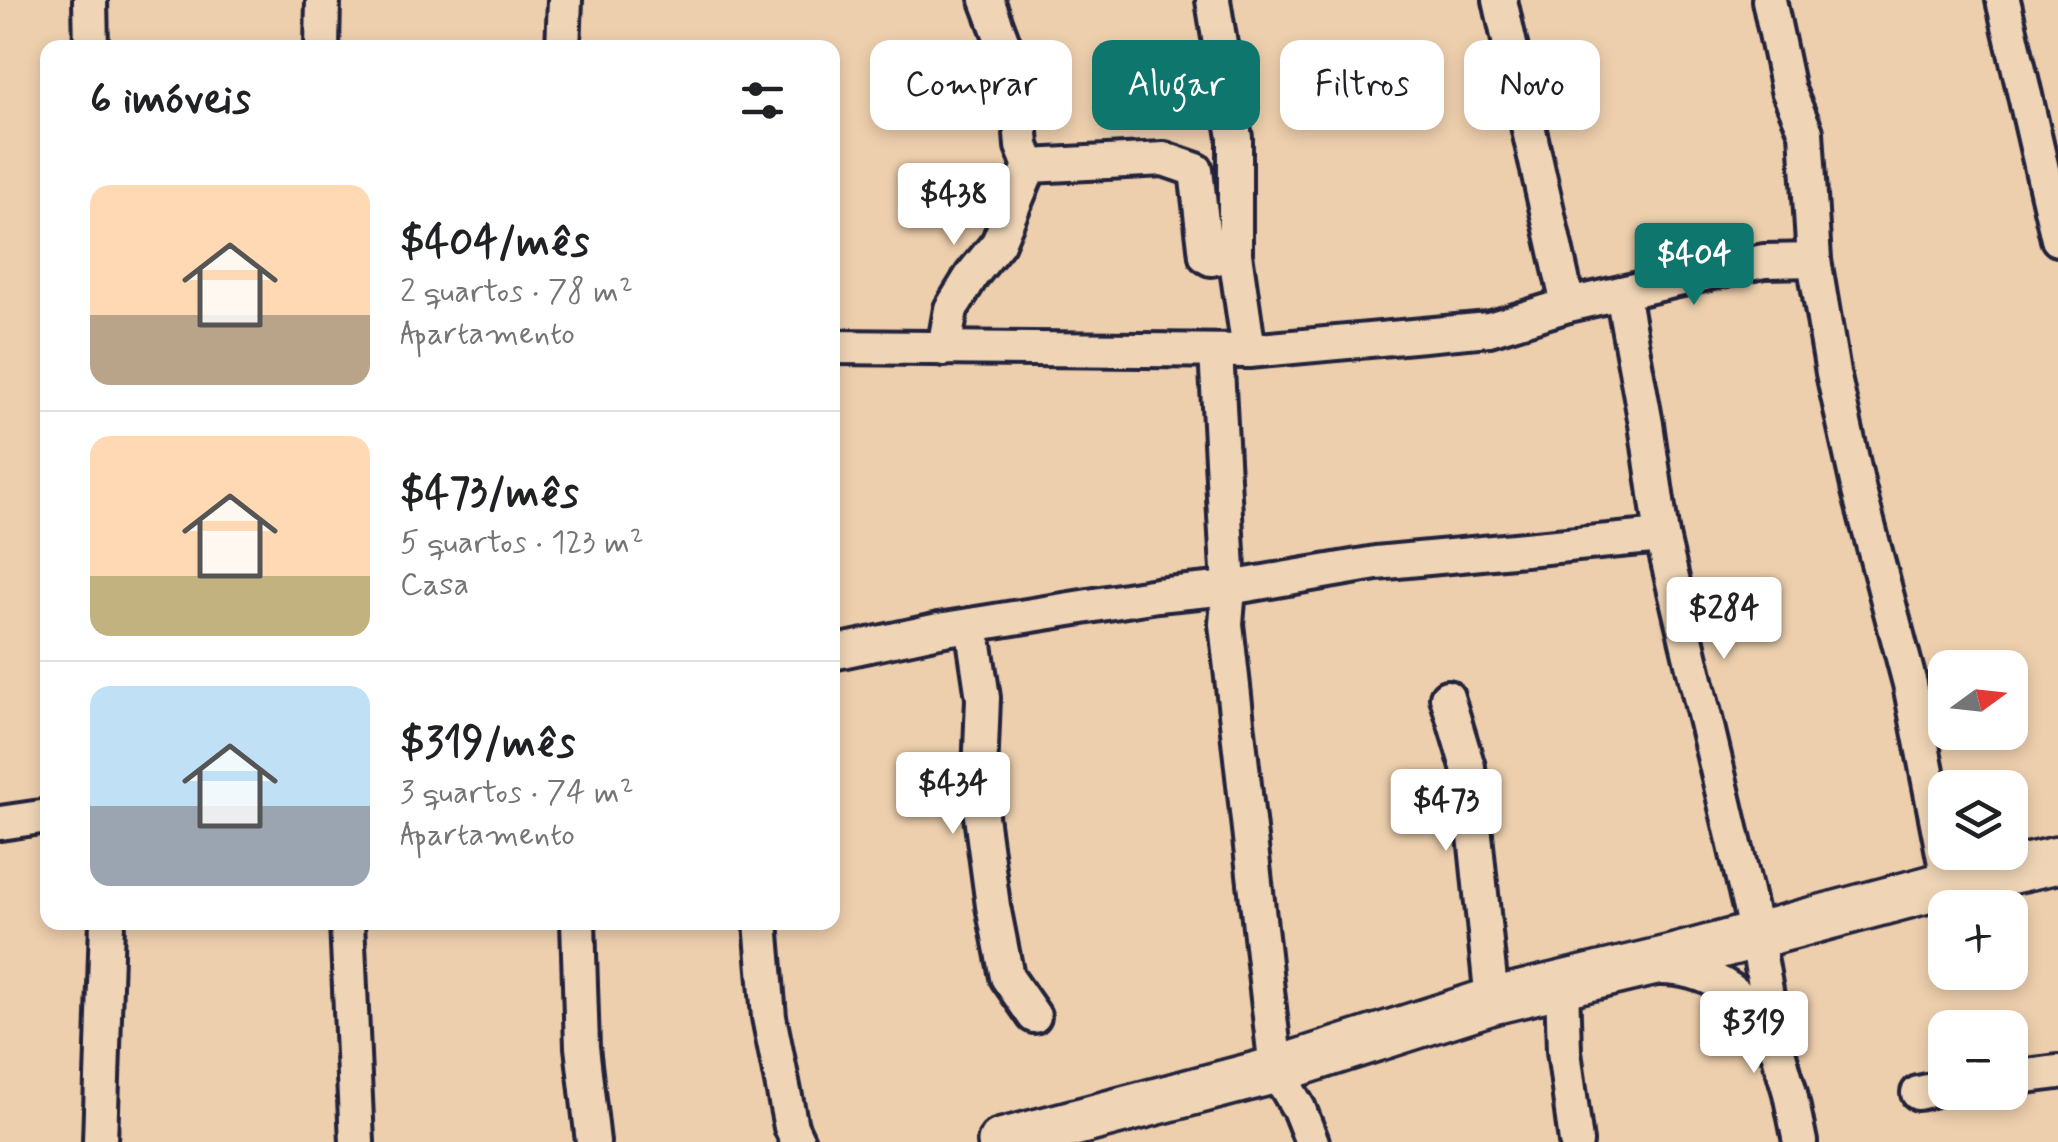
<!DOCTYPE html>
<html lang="pt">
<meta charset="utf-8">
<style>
:root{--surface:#fff;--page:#f6f6f6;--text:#202124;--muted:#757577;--line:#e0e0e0;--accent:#0f766e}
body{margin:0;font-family:Mynerve,sans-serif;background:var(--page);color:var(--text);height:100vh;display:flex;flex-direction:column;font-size:38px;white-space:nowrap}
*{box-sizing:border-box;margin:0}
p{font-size:32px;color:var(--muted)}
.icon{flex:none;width:55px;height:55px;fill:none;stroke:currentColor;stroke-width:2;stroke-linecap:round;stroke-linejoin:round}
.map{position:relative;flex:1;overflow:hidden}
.panel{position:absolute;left:40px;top:40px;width:800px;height:890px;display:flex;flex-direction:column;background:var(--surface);border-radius:20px;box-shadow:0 5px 15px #0003}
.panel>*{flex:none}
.top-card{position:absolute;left:870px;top:40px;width:950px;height:90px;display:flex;gap:20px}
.needle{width:65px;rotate:75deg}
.fabs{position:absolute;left:1928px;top:650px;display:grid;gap:20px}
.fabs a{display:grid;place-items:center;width:100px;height:100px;border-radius:20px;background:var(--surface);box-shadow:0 5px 15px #0003;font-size:50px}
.price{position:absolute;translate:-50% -85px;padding:0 22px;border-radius:10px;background:#fff;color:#222;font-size:32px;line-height:65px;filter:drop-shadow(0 2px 5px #0008)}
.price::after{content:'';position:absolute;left:50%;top:60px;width:30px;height:22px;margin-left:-15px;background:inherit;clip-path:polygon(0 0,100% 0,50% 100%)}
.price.selected{background:var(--accent);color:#fff}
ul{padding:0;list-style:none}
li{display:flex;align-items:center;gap:30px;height:250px;padding:0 50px}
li+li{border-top:2px solid var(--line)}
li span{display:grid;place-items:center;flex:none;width:280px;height:200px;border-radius:20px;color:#555}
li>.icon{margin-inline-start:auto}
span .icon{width:120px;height:120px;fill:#fffc;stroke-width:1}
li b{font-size:42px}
h2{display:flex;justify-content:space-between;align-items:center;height:120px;padding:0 50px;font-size:42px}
.tag{padding:0 35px;border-radius:20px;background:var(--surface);box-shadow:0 5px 15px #0003;font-size:35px;line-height:90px}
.tag.selected{background:var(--accent);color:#fff}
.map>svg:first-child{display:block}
</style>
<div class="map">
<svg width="2058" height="1142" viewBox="0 0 2058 1142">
<rect width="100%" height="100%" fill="#edcfad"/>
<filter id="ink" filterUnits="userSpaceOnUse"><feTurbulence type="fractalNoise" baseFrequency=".01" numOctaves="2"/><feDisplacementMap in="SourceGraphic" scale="20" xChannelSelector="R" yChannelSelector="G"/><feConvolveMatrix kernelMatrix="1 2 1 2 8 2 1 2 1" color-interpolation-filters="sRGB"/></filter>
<g filter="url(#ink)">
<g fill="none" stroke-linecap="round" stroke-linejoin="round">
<!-- street casing -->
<g stroke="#22223b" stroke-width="40">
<g id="street">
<polyline points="90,0 91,48"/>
<polyline points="987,0 1017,80 1022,146 1030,166 1164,159 1196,170 1206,256 1211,259 1235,254"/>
<polyline points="1213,0 1235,138 1235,254 1249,351"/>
<polyline points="1500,0 1568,305"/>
<polyline points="1769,0 1788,90 1806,132 1814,260 1833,373 1859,491 1910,684 1949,884"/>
<polyline points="2003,0 2058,239"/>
<polyline points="322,48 323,0"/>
<polyline points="563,48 565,0"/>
<polyline points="1622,293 1646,424 1662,536 1756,934 1775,1041 1790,1093 1800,1142"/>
<polyline points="832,347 1249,351 1489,329 1568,305 1735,267 1764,261 1814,260"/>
<polyline points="944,349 951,309 972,275 998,243 1030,166"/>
<polyline points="1216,351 1229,588 1226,624 1276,1070 1299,1109 1312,1142"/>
<polyline points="972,625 983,698 979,801 993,906 1007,977 1034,1016"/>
<polyline points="832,653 939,630 1157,595 1229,588 1376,563 1662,536"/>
<polyline points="1447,697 1468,767 1492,1001"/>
<polyline points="0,823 48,816"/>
<polyline points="347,922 357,1142"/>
<polyline points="578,922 582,1047 593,1142"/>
<polyline points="761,922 769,1017 791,1127 798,1142"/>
<path d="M1658,968C1705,967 1745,992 1770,1032"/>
<polyline points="1562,984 1564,1051 1576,1142"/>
<polyline points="2010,1078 2058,1072"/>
<polyline points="1918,1093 1945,1087"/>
<polyline points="100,1142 107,922"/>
</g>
</g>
<!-- secondary casing -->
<g stroke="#22223b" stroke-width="52">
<polyline id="secondary" points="1001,1142 1276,1070 1492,1001 1668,959 1949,884 2058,860"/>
</g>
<!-- street -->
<use href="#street" stroke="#efd5b6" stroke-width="32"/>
<!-- secondary -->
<use href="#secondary" stroke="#efd5b6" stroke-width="45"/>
</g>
</g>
</svg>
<div class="fabs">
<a><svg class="needle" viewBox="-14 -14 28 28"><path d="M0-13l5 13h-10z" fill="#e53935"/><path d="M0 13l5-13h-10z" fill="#757577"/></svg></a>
<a><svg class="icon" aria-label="layers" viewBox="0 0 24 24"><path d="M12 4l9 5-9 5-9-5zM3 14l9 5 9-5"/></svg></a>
<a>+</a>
<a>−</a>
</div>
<b class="price" style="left:954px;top:248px">$438</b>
<b class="price selected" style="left:1694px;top:308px">$404</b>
<b class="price" style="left:1724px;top:662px">$284</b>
<b class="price" style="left:953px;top:837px">$434</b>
<b class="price" style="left:1446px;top:854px">$473</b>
<b class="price" style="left:1754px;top:1076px">$319</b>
<div class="top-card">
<a class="tag">Comprar</a>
<a class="tag selected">Alugar</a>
<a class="tag">Filtros</a>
<a class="tag">Novo</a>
</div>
<section class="panel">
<h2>6 imóveis<svg class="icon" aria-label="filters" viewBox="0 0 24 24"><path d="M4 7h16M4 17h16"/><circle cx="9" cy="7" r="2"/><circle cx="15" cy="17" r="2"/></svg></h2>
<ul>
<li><span style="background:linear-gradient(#ffd9b3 65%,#b9a48a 0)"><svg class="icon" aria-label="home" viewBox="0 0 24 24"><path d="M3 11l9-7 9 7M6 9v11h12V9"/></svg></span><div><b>$404/mês</b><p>2 quartos · 78 m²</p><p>Apartamento</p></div></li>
<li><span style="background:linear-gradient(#ffd9b3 70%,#c2b280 0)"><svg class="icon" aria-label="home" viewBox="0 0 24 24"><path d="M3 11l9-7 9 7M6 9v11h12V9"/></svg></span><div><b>$473/mês</b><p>5 quartos · 123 m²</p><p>Casa</p></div></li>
<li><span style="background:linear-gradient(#bfe0f5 60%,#9aa5b1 0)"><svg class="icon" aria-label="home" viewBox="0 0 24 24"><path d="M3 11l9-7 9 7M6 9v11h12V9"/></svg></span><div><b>$319/mês</b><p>3 quartos · 74 m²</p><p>Apartamento</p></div></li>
</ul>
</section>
</div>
